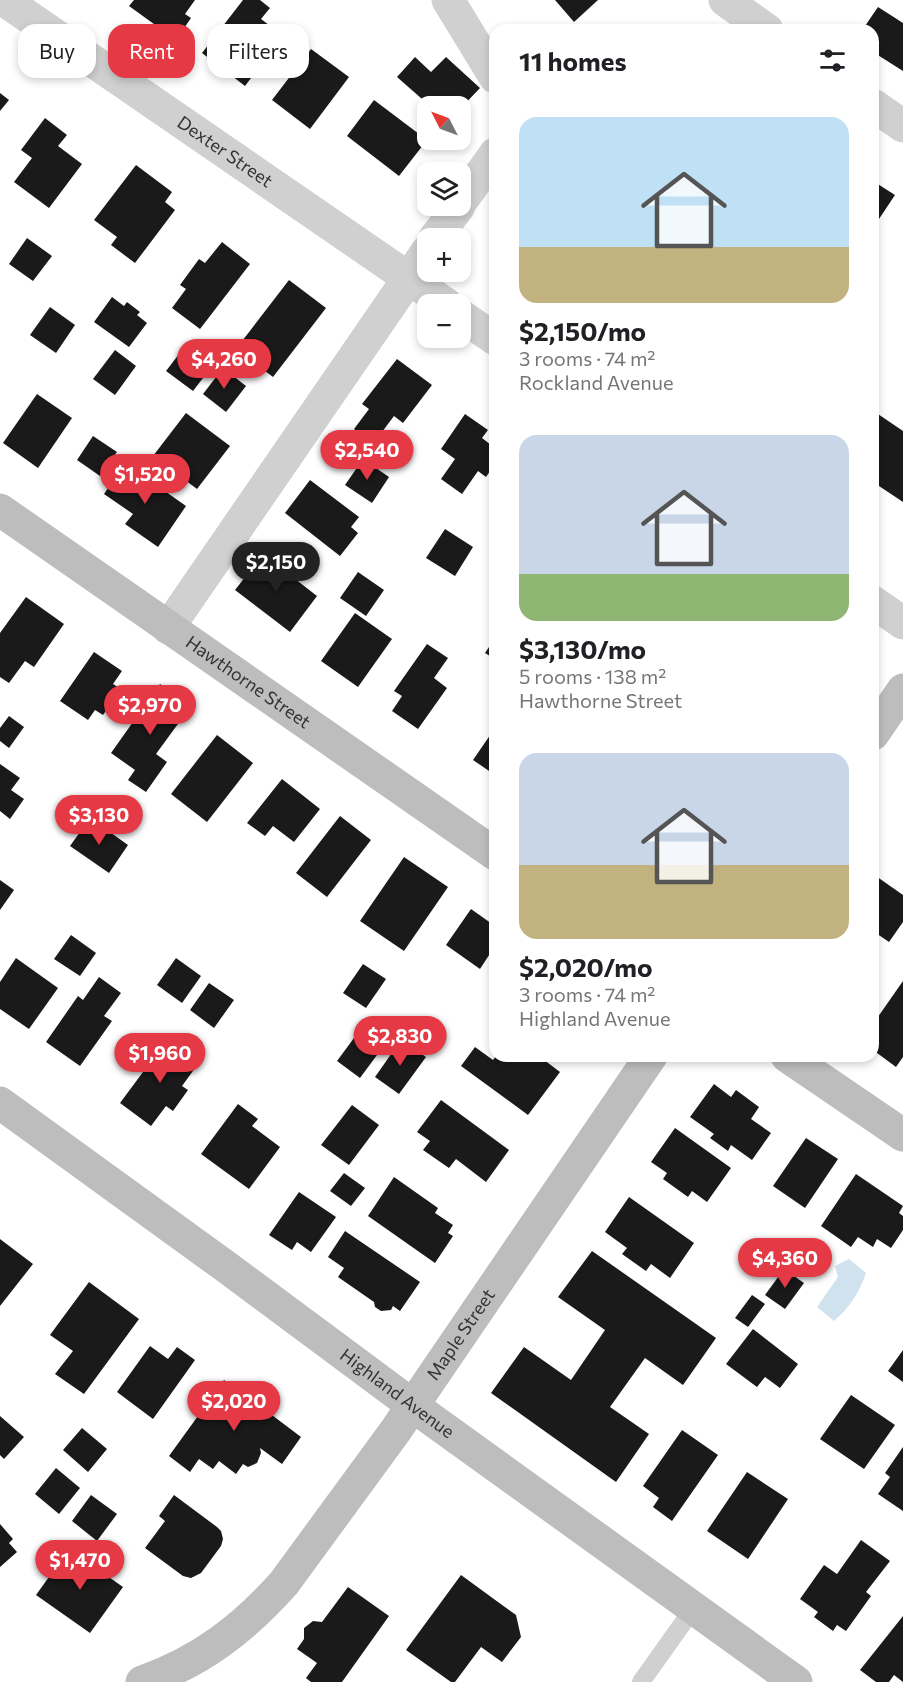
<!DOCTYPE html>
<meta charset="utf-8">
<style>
:root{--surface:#fff;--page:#f2f2f2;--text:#202124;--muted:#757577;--accent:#e63946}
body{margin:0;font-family:Commissioner,sans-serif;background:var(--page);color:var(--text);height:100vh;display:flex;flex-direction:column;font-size:22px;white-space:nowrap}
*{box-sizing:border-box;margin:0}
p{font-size:20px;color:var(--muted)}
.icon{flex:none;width:33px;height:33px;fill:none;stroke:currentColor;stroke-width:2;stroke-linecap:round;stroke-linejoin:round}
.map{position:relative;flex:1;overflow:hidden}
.sheet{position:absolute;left:489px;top:24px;width:390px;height:1038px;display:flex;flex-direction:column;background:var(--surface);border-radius:18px;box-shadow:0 3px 9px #0003}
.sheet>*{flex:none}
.top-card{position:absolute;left:18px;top:24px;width:381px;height:54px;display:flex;gap:12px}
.needle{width:39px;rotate:312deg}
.controls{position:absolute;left:417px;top:96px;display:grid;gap:12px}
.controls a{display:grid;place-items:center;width:54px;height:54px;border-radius:12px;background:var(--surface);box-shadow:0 3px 9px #0003;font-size:30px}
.price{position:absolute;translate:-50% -51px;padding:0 14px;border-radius:21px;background:var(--accent);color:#fff;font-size:20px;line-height:39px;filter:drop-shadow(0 2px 3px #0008)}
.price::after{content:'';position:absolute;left:50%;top:36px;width:18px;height:14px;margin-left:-9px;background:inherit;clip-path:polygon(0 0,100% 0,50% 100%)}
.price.active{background:#222;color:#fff}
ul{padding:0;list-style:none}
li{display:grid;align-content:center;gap:12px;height:318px;padding:0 30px}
li span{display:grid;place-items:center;height:186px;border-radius:18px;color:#555}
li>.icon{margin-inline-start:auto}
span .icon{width:108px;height:108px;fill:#fffc;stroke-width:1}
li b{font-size:26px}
h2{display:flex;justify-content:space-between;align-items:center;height:72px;padding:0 30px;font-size:26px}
.tag{padding:0 21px;border-radius:18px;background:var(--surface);box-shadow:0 3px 9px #0003;font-size:21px;line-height:54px}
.tag.active{background:var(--accent);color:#fff}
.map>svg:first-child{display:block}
</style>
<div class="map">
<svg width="903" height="1682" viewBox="0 0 903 1682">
<rect width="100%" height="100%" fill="#fff"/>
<!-- water -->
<path fill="#cfe2ee" d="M849,1259L866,1273C859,1293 850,1307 834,1321L817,1307L838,1277L835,1266Z"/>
<!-- building -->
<g fill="#1a1a1a">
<polygon points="134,0 195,0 185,14 191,18 176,40 129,6"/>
<polygon points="243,0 260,0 270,8 261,19 273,28 260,44 271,52 245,86 202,53"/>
<polygon points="555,0 598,0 574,22"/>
<polygon points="878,7 903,23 903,71 873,52 874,32 865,26"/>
<polygon points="288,27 309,41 293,63 272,48"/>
<polygon points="311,49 349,77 310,129 272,100"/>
<polygon points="415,57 431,72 446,57 480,88 460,109 460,106 430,106 397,77"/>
<polygon points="0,93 9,100 0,111"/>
<polygon points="374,100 427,140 399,176 347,136"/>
<polygon points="45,118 67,135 58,146 82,164 49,208 14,182 32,158 21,150"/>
<polygon points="136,165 172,192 165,202 175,210 135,263 111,245 117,237 94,220"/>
<polygon points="873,181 895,195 873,228"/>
<polygon points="27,238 52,256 33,281 9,264"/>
<polygon points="222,242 250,264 200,329 172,308 186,289 180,285 199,259 205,263"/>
<polygon points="289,280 326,308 273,377 236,349"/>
<polygon points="112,297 124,306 127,302 140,312 137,315 147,323 129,347 94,322"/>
<polygon points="50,307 75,325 56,353 30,335"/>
<polygon points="186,345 213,365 193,391 166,371"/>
<polygon points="115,350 136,366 115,395 93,379"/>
<polygon points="397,359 432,385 403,423 394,416 373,444 354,429 369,409 362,404"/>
<polygon points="223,368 246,386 226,412 203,394"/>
<polygon points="37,394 72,418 38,468 3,443"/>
<polygon points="875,412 903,431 903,502 873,482 873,415"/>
<polygon points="186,413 230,446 197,489 153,456"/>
<polygon points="465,414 488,430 482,438 495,448 495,464 486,477 478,471 462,494 441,479 455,459 441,449"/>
<polygon points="93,436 117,452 100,476 77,460"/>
<polygon points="363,459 389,477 372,503 345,485"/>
<polygon points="125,463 186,506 158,547 125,524 133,514 104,494"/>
<polygon points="310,480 359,517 351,527 358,533 340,556 285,513"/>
<polygon points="445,529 473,547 455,576 426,558"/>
<polygon points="263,554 317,596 290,632 235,590"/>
<polygon points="358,572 384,590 366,616 340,598"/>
<polygon points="26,597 64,624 34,667 25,661 9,683 0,677 0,633"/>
<polygon points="355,613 392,639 358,687 321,661"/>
<polygon points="495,638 495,659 485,653"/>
<polygon points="427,644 448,658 434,678 447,688 418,729 392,711 402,696 394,691"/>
<polygon points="94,652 122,671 113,684 121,689 103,715 95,710 88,720 60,701"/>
<polygon points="160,684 191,706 156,754 167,762 146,792 128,780 135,770 111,753"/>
<polygon points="9,716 24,727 9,748 0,741 0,728"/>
<polygon points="495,728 495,775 473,760"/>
<polygon points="217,735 253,763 207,822 171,794"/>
<polygon points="0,764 20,778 11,790 24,799 10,819 0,811"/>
<polygon points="282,779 320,809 294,842 273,826 265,836 247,823"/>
<polygon points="340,816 371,840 327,897 296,873"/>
<polygon points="90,818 128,845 109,873 70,846"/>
<polygon points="404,857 448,887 404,951 360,921"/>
<polygon points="873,874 903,895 903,922 889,942 873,931"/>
<polygon points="0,880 14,890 0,910"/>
<polygon points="471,909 495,926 495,946 480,969 446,945"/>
<polygon points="71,935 96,953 80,976 54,959"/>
<polygon points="16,958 58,988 29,1029 0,1009 0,982"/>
<polygon points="176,958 201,976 182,1003 157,985"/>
<polygon points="363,964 386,979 366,1008 343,993"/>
<polygon points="99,977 121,993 104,1016 112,1021 80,1066 46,1042 78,996 83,1000"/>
<polygon points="903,981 903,1057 896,1067 873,1050 873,1024"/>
<polygon points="209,983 234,1000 214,1028 190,1010"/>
<polygon points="354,1038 377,1055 360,1078 337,1061"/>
<polygon points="401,1040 426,1057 399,1094 375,1077"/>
<polygon points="166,1041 198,1064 182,1086 188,1090 173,1111 166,1106 151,1126 120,1103"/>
<polygon points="475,1047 493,1060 496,1056 539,1056 560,1072 528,1115 461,1066"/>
<polygon points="714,1084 731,1097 736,1090 759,1107 751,1119 771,1133 752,1160 731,1145 728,1151 710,1138 714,1134 690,1117"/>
<polygon points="441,1100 509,1150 486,1182 456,1159 449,1168 423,1150 430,1141 417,1132"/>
<polygon points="238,1104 258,1119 252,1126 280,1147 249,1189 201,1154"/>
<polygon points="352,1105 379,1125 349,1165 321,1145"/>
<polygon points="675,1128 731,1168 707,1202 692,1191 688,1197 663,1179 667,1173 651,1162"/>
<polygon points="806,1138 838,1159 805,1208 773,1186"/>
<polygon points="344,1173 365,1188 351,1206 330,1191"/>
<polygon points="856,1174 903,1206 899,1213 903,1216 903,1230 891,1248 877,1239 873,1247 858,1237 851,1247 821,1226"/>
<polygon points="394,1177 438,1208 435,1213 453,1225 448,1233 453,1236 435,1263 368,1216"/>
<polygon points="299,1192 336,1217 311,1252 297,1242 292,1250 269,1235"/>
<polygon points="629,1197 694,1243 670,1278 651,1264 646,1271 622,1254 627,1248 605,1232"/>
<polygon points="345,1231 420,1282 400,1311 393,1306 391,1310 381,1311 375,1307 374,1302 338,1277 344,1268 328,1257"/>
<polygon points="0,1239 33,1264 0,1306"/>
<polygon points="592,1251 716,1338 683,1385 645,1358 610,1407 649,1434 616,1482 491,1393 524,1347 571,1380 605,1330 558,1297"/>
<polygon points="784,1269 804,1283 785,1309 765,1295"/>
<polygon points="89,1282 139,1319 84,1394 55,1374 73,1351 50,1335"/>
<polygon points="752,1295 765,1304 748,1327 735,1318"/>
<polygon points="753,1329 798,1364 780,1388 765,1377 757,1387 726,1364"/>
<polygon points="150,1346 168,1359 177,1347 195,1360 153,1419 117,1392"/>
<polygon points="903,1350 903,1382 888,1371"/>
<polygon points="224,1380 243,1394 250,1384 267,1396 260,1406 301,1437 282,1464 260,1448 261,1453 257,1463 248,1467 243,1464 236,1474 219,1461 213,1469 199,1459 190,1472 169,1456"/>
<polygon points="851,1395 895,1425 864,1469 820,1439"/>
<polygon points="0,1416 24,1437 4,1459 0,1455"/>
<polygon points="82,1428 107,1449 88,1472 63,1450"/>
<polygon points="682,1430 718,1455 672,1521 653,1507 659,1498 643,1486"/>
<polygon points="903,1447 903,1511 878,1494 890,1477 885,1473"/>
<polygon points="56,1468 80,1488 59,1514 35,1494"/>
<polygon points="747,1472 788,1499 748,1559 707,1531"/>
<polygon points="91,1495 117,1514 97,1541 72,1521"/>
<polygon points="174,1495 217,1527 221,1531 223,1539 221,1546 201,1573 191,1578 183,1576 145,1548 165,1521 159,1516"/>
<polygon points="0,1524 13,1539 9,1543 17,1552 0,1567"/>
<polygon points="861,1540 890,1561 866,1592 871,1596 846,1631 837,1625 833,1631 814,1617 818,1612 800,1599 824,1565 837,1574"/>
<polygon points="69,1549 123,1587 90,1633 36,1595"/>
<polygon points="461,1575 516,1615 521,1637 502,1662 481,1647 455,1682 451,1682 406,1650"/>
<polygon points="348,1587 389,1616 342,1682 311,1682 306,1678 317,1663 297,1649 304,1639 304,1628 313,1621 322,1622"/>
<polygon points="903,1616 903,1682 894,1675 889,1682 876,1682 860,1670"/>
</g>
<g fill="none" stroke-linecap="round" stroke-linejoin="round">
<!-- lane -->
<polyline stroke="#d0d0d0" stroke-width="18" points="641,1682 693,1609"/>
<!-- street -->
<g stroke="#d0d0d0" stroke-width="33">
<path id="s1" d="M4,0L446,304"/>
<polyline points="448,0 495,77"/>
<polyline points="725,0 767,30"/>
<polyline points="873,105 903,126"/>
<polyline points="460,203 495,154"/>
<polyline points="435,238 459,206"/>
<polyline points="460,315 495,339"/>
<polyline points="873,602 903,623"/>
<polyline points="168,628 428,250"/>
</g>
<!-- secondary -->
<g stroke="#bdbdbd" stroke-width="33">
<path id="s2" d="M0,510L495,854"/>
<polyline points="873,734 903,690"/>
<polyline points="787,1056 903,1135"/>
<path id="s3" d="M0,1103L225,1266L431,1419L796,1682"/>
<path id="s4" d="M142,1682C200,1662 243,1629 284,1583L396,1430L651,1056"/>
</g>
</g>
<g text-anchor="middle" stroke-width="6" stroke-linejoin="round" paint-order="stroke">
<!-- street labels -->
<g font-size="18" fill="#333" stroke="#fff">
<text dy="6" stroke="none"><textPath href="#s1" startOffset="268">Dexter Street</textPath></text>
<text dy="6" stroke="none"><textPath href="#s2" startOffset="302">Hawthorne Street</textPath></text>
<text dy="6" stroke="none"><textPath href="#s4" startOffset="480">Maple Street</textPath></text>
<text dy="6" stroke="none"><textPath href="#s3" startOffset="492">Highland Avenue</textPath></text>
</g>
</g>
</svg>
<div class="controls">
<a><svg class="needle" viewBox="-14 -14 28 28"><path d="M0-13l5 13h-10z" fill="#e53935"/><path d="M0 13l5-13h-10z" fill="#757577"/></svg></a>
<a><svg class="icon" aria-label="layers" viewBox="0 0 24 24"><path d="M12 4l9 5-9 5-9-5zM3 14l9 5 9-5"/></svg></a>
<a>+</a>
<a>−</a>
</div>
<b class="price" style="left:224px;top:390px">$4,260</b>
<b class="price" style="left:367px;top:481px">$2,540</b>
<b class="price" style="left:145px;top:505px">$1,520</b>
<b class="price active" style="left:276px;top:593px">$2,150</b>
<b class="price" style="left:150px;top:736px">$2,970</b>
<b class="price" style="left:99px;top:846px">$3,130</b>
<b class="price" style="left:400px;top:1067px">$2,830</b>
<b class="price" style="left:160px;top:1084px">$1,960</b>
<b class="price" style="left:785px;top:1289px">$4,360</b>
<b class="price" style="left:234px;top:1432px">$2,020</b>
<b class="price" style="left:80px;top:1591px">$1,470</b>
<div class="top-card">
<a class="tag">Buy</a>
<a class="tag active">Rent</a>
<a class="tag">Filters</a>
</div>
<section class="sheet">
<h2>11 homes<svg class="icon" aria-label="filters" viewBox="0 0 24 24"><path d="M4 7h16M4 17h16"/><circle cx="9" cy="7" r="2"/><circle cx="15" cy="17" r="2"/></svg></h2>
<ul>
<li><span style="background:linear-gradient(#bfe0f5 70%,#c2b280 0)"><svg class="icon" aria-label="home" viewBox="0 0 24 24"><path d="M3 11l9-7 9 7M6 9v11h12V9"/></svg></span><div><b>$2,150/mo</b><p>3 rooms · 74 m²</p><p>Rockland Avenue</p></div></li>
<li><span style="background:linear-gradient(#c9d6e8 75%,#8fb573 0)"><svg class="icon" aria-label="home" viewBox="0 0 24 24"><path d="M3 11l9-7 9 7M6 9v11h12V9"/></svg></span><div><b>$3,130/mo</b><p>5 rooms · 138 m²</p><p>Hawthorne Street</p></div></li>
<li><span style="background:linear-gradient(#c9d6e8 60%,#c2b280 0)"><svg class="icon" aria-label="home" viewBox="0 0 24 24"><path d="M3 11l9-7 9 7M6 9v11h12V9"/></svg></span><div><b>$2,020/mo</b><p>3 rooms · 74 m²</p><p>Highland Avenue</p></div></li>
</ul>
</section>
</div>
